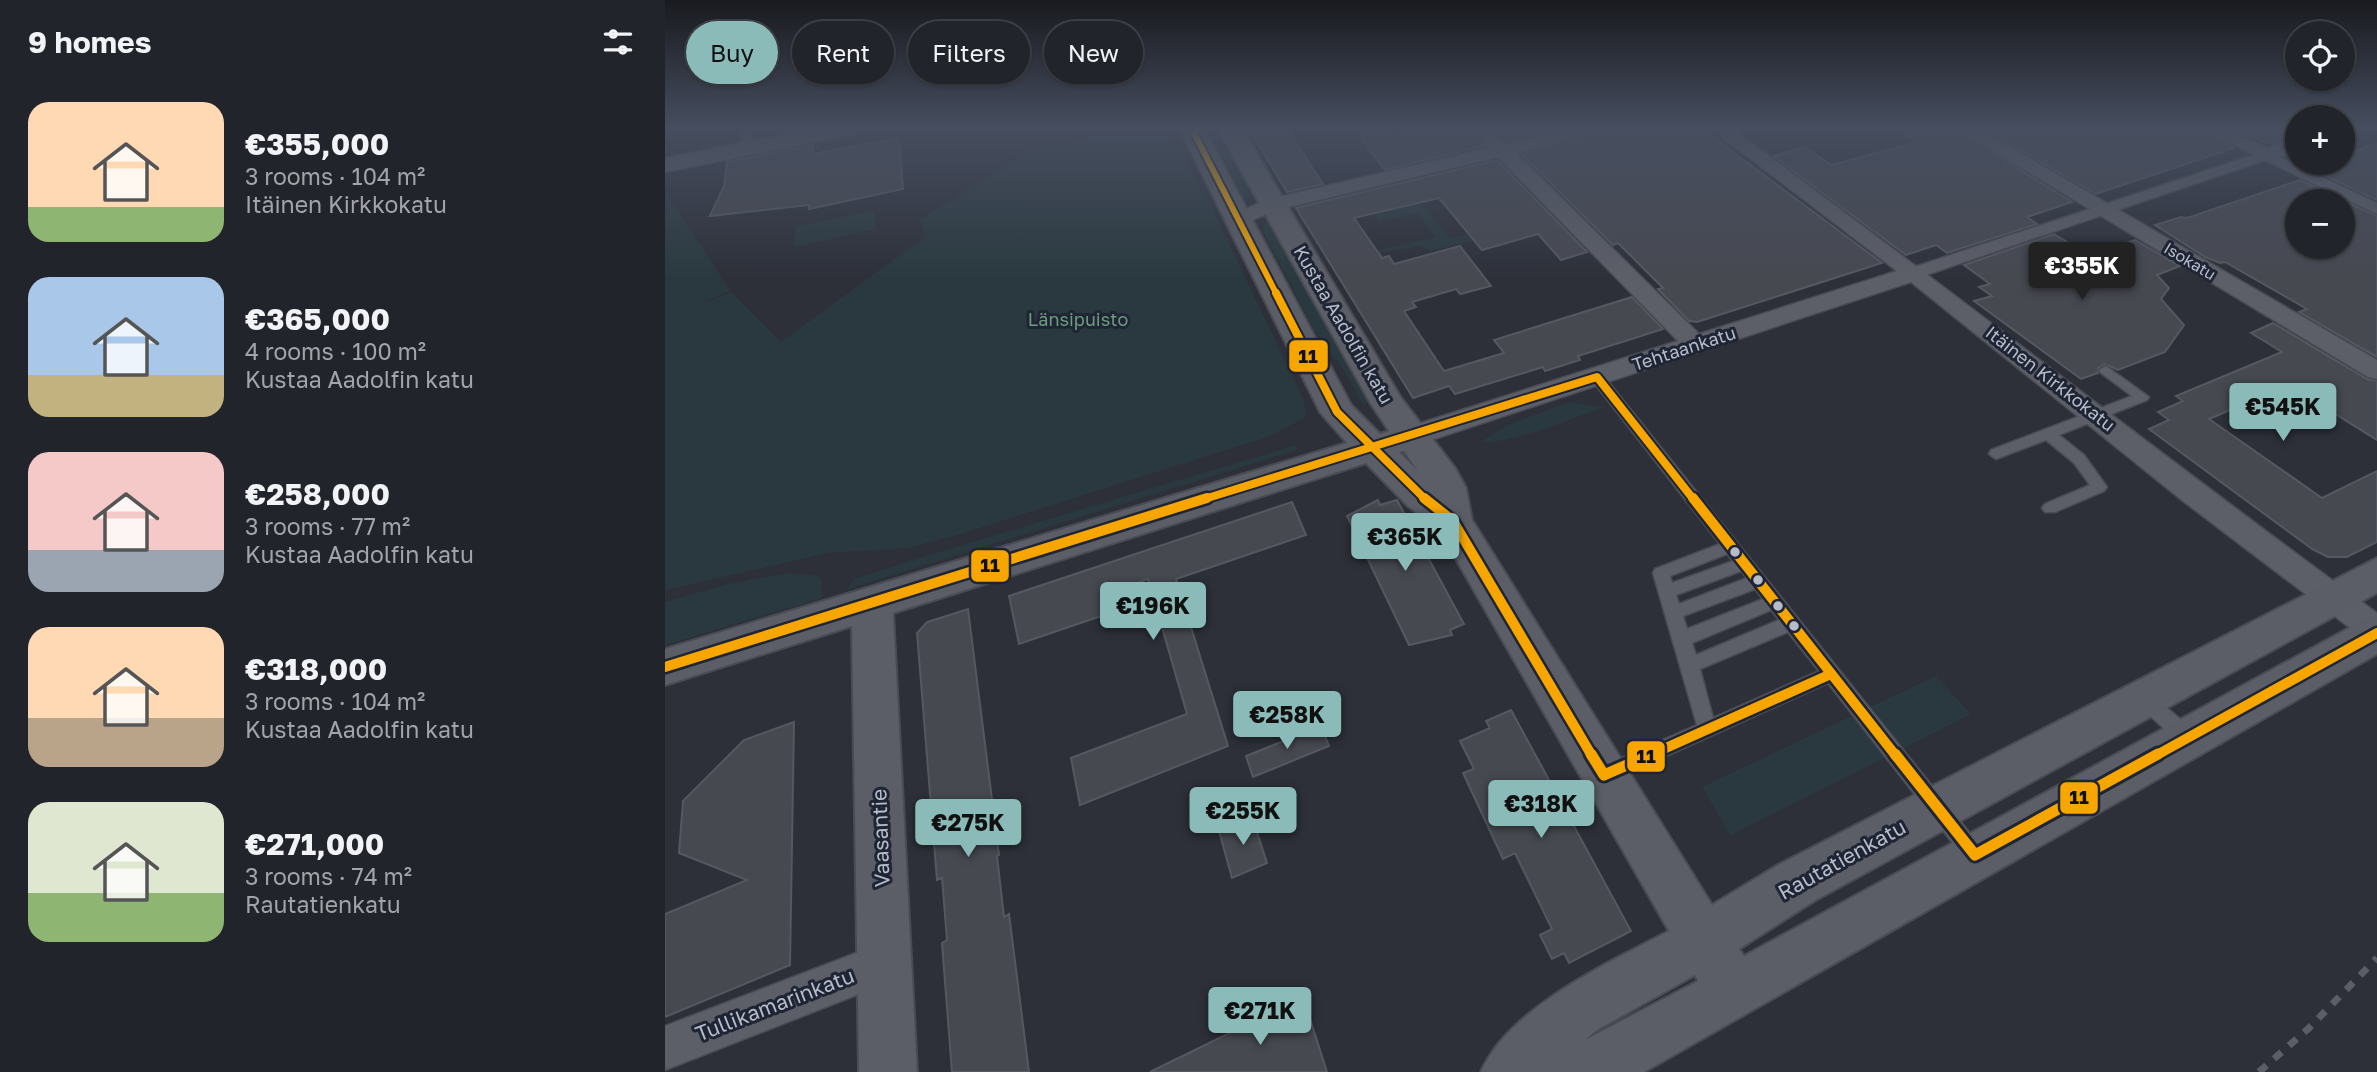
<!DOCTYPE html>
<meta charset="utf-8">
<style>
:root{--surface:#22242b;--page:#2e3037;--text:#f1f3f6;--muted:#a2a4a9;--line:#3f4147;--accent:#8bbbb9}
body{margin:0;font-family:"Golos Text",sans-serif;background:var(--page);color:var(--text);height:100vh;display:flex;flex-direction:column;font-size:26px;white-space:nowrap}
*{box-sizing:border-box;margin:0}
p{font-size:23px;color:var(--muted)}
.icon{flex:none;width:38px;height:38px;fill:none;stroke:currentColor;stroke-width:2;stroke-linecap:round;stroke-linejoin:round}
.map{position:relative;flex:1;overflow:hidden}
.details{display:flex;flex-direction:column;background:var(--surface);width:665px}
.details>*{flex:none}
.top-card{position:absolute;left:21px;top:21px;width:665px;height:63px;display:flex;gap:14px}
.controls{position:absolute;left:1620px;top:21px;display:grid;gap:14px}
.controls a{display:grid;place-items:center;width:70px;height:70px;border-radius:50%;background:var(--surface);box-shadow:0 2px 5px #0004,0 0 0 2px var(--line);font-size:35px}
.price{position:absolute;translate:-50% -60px;padding:0 16px;border-radius:7px;background:var(--accent);color:#111;font-size:23px;line-height:46px;filter:drop-shadow(0 2px 4px #0008)}
.price::after{content:'';position:absolute;left:50%;top:42px;width:21px;height:16px;margin-left:-10px;background:inherit;clip-path:polygon(0 0,100% 0,50% 100%)}
.price.active{background:#222;color:#fff}
ul{padding:0;list-style:none}
li{display:flex;align-items:center;gap:21px;height:175px;padding:0 28px}
li span{display:grid;place-items:center;flex:none;width:196px;height:140px;border-radius:21px;color:#555}
li>.icon{margin-inline-start:auto}
span .icon{width:84px;height:84px;fill:#fffc;stroke-width:1}
li b{font-size:30px}
h2{display:flex;justify-content:space-between;align-items:center;height:84px;padding:0 28px;font-size:30px}
.pill{padding:0 24px;border-radius:32px;background:var(--surface);box-shadow:0 2px 5px #0004,0 0 0 2px var(--line);font-size:24px;line-height:63px}
.pill.active{background:var(--accent);color:#111}
main{display:flex;flex:1;min-height:0}
.map>svg:first-child{display:block}
</style>
<main>
<section class="details">
<h2>9 homes<svg class="icon" aria-label="filters" viewBox="0 0 24 24"><path d="M4 7h16M4 17h16"/><circle cx="9" cy="7" r="2"/><circle cx="15" cy="17" r="2"/></svg></h2>
<ul>
<li><span style="background:linear-gradient(#ffd9b3 75%,#8fb573 0)"><svg class="icon" aria-label="home" viewBox="0 0 24 24"><path d="M3 11l9-7 9 7M6 9v11h12V9"/></svg></span><div><b>€355,000</b><p>3 rooms · 104 m²</p><p>Itäinen Kirkkokatu</p></div></li>
<li><span style="background:linear-gradient(#a9c7e8 70%,#c2b280 0)"><svg class="icon" aria-label="home" viewBox="0 0 24 24"><path d="M3 11l9-7 9 7M6 9v11h12V9"/></svg></span><div><b>€365,000</b><p>4 rooms · 100 m²</p><p>Kustaa Aadolfin katu</p></div></li>
<li><span style="background:linear-gradient(#f6c9c9 70%,#9aa5b1 0)"><svg class="icon" aria-label="home" viewBox="0 0 24 24"><path d="M3 11l9-7 9 7M6 9v11h12V9"/></svg></span><div><b>€258,000</b><p>3 rooms · 77 m²</p><p>Kustaa Aadolfin katu</p></div></li>
<li><span style="background:linear-gradient(#ffd9b3 65%,#b9a48a 0)"><svg class="icon" aria-label="home" viewBox="0 0 24 24"><path d="M3 11l9-7 9 7M6 9v11h12V9"/></svg></span><div><b>€318,000</b><p>3 rooms · 104 m²</p><p>Kustaa Aadolfin katu</p></div></li>
<li><span style="background:linear-gradient(#dfe7d0 65%,#8fb573 0)"><svg class="icon" aria-label="home" viewBox="0 0 24 24"><path d="M3 11l9-7 9 7M6 9v11h12V9"/></svg></span><div><b>€271,000</b><p>3 rooms · 74 m²</p><p>Rautatienkatu</p></div></li>
</ul>
</section>
<div class="map">
<svg width="1712" height="1072" viewBox="0 0 1712 1072">
<rect width="100%" height="100%" fill="#2d3039"/>
<!-- green -->
<g fill="#2a393f">
<polygon points="440,129 504,129 546,206 637,396 641,410 639,418 605,436 292,535 242,548 163,553 0,590 0,192 65,290 30,307 66,292 116,342 260,237 255,220 364,151 414,142"/>
<polygon points="539,129 545,129 563,150 588,196 578,199"/>
<polygon points="754,202 785,238 882,215 823,237 766,251 755,246 714,253 714,250 771,237 752,213 713,222 709,213"/>
<polygon points="210,210 211,229 129,247 130,227"/>
<polygon points="603,222 706,402 698,404 680,372 649,330 598,231 599,223"/>
<path d="M904,402L939,407C900,421 862,438 820,443L819,440L843,425Z"/>
<polygon points="631,445 632,450 182,589 189,579 258,557"/>
<polygon points="124,573 152,575 157,581 156,598 0,645 0,602 63,584"/>
<polygon points="1271,676 1306,714 1066,835 1037,787"/>
</g>
<!-- building -->
<g fill="#474951" stroke="#545861" stroke-width="2" fill-rule="evenodd">
<polygon points="584,129 622,129 658,184 622,192"/>
<polygon points="722,129 726,136 757,129 804,129 819,146 720,170 693,135"/>
<polygon points="829,129 896,129 842,141"/>
<polygon points="940,129 1037,129 1217,263 1032,322 1024,321 993,289 998,288 953,243 948,245 856,154 936,136"/>
<polygon points="1232,129 1290,129 1407,202 1362,217 1372,224 1282,253 1271,245 1241,255 1108,156 1140,147 1166,165 1253,142"/>
<polygon points="1319,129 1536,129 1569,148 1431,194"/>
<polygon points="1566,129 1633,129 1633,137 1606,144"/>
<polygon points="234,138 238,189 144,209 144,205 45,216 59,186 62,162 148,145 148,154"/>
<polygon points="1712,143 1712,200 1654,173 1678,165 1678,155"/>
<polygon points="832,160 922,252 896,260 873,234 817,250 774,198 689,218 717,258 724,256 729,264 795,246 826,286 795,294 791,289 747,302 751,307 739,311 779,371 839,353 829,340 967,297 998,329 913,356 915,360 880,371 878,367 790,394 784,386 748,398 631,208"/>
<path d="M1635,180L1712,216V357L1634,312L1642,309L1560,262L1555,263L1540,257L1490,225L1516,217L1522,218ZM1633,201H1678V247H1633Z"/>
<polygon points="1389,234 1417,251 1438,251 1470,240 1515,266 1492,275 1504,288 1496,299 1519,325 1500,352 1453,370 1440,364 1433,368 1433,373 1416,379 1309,301 1327,296 1314,287 1325,284 1299,265"/>
<polygon points="1608,323 1702,379 1712,381 1712,440 1624,385 1544,419 1657,498 1712,471 1712,542 1682,557 1663,557 1647,549 1484,429 1504,420 1493,412 1518,401 1511,396 1617,352 1586,333"/>
<polygon points="713,500 715,505 732,500 799,624 785,630 787,635 744,645 682,516"/>
<polygon points="627,502 641,535 511,579 563,746 415,805 406,758 522,714 483,579 437,595 442,614 354,644 344,596"/>
<polygon points="303,609 334,855 332,856 339,917 344,914 364,1072 287,1072 277,943 282,940 277,878 272,880 252,633 262,622"/>
<polygon points="846,710 966,931 904,963 899,953 887,959 875,935 887,929 850,853 838,859 798,773 809,769 795,741 825,728 821,721"/>
<polygon points="129,722 125,965 0,1017 0,914 82,880 14,853 18,801 79,740"/>
<polygon points="656,726 664,746 588,777 581,756"/>
<polygon points="587,817 602,863 567,878 554,831"/>
<polygon points="638,997 662,1072 485,1072"/>
</g>
<g fill="none" stroke-linecap="round" stroke-linejoin="round">
<!-- service casing -->
<g stroke="#484b52" stroke-width="3">
<g id="service">
<polygon points="78,129 88,129 86,147 81,150 76,147"/>
<polygon points="1441,366 1484,397 1482,400 1394,435 1419,455 1442,487 1439,491 1390,512 1380,512 1377,508 1380,504 1425,485 1409,463 1381,440 1331,459 1324,454 1326,450 1467,396 1436,373 1434,370"/>
<path d="M932,373L937,374L1315,846L1318,853L1315,860L1308,863L1301,860L1163,683L948,780L941,783L934,780L931,774L934,768L1032,725L988,573L990,569L1055,544L927,380L925,377L927,374ZM1062,554L1068,561L1007,583L1005,576ZM1076,571L1082,578L1014,604L1011,595ZM1090,589L1098,599L1022,629L1018,616ZM1106,610L1114,620L1031,655L1027,643ZM1123,632L1154,671L1048,718L1035,669Z"/>
<polygon points="1480,692 1486,694 1530,732 1532,738 1530,744 1523,746 1516,744 1474,706 1471,700 1474,694"/>
</g>
</g>
<!-- pedestrian casing -->
<g stroke="#484b52" stroke-width="3">
<polygon id="pedestrian" points="1601,151 1712,203 1712,214 1600,160 1255,277 1243,277 1240,273 1243,269"/>
</g>
<!-- minor casing -->
<g stroke="#484b52" stroke-width="3">
<g id="minor">
<path d="M807,129H826L841,144L906,129H937L935,133L851,153L1034,334L1232,271L1047,129H1067C1284,288 1495,455 1712,613V644L1701,640L1518,501L1246,282L757,443L747,445L737,443L733,436L737,429L1013,341L833,157L615,209L574,225L563,219L567,215L601,200L824,148Z"/>
<polygon points="1292,129 1314,129 1712,360 1712,379 1703,377"/>
<polygon points="1538,129 1561,129 1602,148 1633,139 1633,151 1601,161"/>
<polygon points="1678,129 1693,129 1691,133 1678,136"/>
<polygon points="220,942 235,948 241,963 235,978 0,1070 0,1026"/>
</g>
</g>
<!-- tertiary casing -->
<g stroke="#484b52" stroke-width="3">
<polygon id="tertiary" points="146,129 191,129 187,134 179,136 0,172 0,158"/>
</g>
<!-- secondary casing -->
<g stroke="#484b52" stroke-width="4">
<path id="secondary" d="M515,129H539L686,405L715,434L724,431L706,404L553,129H577L736,398L790,468L801,488L807,520L1047,905L1113,865L1712,558V593L1149,901L1074,949L1079,956L1697,621L1712,616V654L979,1072H816C843,1008 945,962 1004,931L775,531L744,507L701,463L228,613L252,1072H194L187,626L0,685V649L682,443L655,412ZM739,451L753,471L734,452ZM1030,975L1033,981L920,1040L932,1030Z"/>
</g>
<!-- service -->
<use href="#service" fill="#5d5f68" fill-rule="evenodd"/>
<!-- pedestrian -->
<use href="#pedestrian" fill="#5d5f68" fill-rule="evenodd"/>
<!-- minor -->
<use href="#minor" fill="#5d5f68" fill-rule="evenodd"/>
<!-- tertiary -->
<use href="#tertiary" fill="#5d5f68" fill-rule="evenodd"/>
<!-- secondary -->
<use href="#secondary" fill="#5b5e66" fill-rule="evenodd"/>
<!-- rail -->
<polyline stroke="#5b5e65" stroke-width="7" stroke-dasharray="10 10" stroke-linecap="butt" points="1594,1072 1644,1028 1712,958"/>
<!-- bus-1-far3 casing -->
<g stroke="#1f2534" stroke-width="10">
<polyline id="bus-1-far3" points="527,129 612,295"/>
</g>
<!-- bus-1-far2 casing -->
<g stroke="#1f2534" stroke-width="12">
<g id="bus-1-far2">
<polyline points="611,293 672,412 761,500"/>
<polyline points="536,500 932,377 1029,500"/>
</g>
</g>
<!-- bus-1-far1 casing -->
<g stroke="#1f2534" stroke-width="15">
<g id="bus-1-far1">
<polyline points="759,498 788,521 927,756"/>
<polyline points="1028,498 1231,756"/>
<polyline points="0,667 542,498"/>
<polyline points="983,756 1166,674"/>
<polyline points="1490,756 1712,633"/>
</g>
</g>
<!-- bus-1 casing -->
<g stroke="#1f2534" stroke-width="17">
<g id="bus-1">
<polyline points="926,754 939,775 987,754"/>
<polyline points="1230,754 1310,855 1493,754"/>
</g>
</g>
<!-- bus-1-far3 -->
<use href="#bus-1-far3" stroke="#f7a600" stroke-width="6"/>
<!-- bus-1-far2 -->
<use href="#bus-1-far2" stroke="#f7a600" stroke-width="8"/>
<!-- bus-1-far1 -->
<use href="#bus-1-far1" stroke="#f7a600" stroke-width="10"/>
<!-- bus-1 -->
<use href="#bus-1" stroke="#f7a600" stroke-width="11"/>
</g>
<!-- sky -->
<linearGradient id="sky" x2="0" y2="1"><stop stop-color="#191a1f"/><stop offset="0.46" stop-color="#464e5f"/><stop offset="1" stop-color="#464e5f" stop-opacity="0"/></linearGradient>
<rect width="1712" height="279" fill="url(#sky)"/>
<!-- markers -->
<g fill="#b7bcca" stroke="#1f2534" stroke-width="2.5">
<circle cx="1070" cy="552" r="6"/>
<circle cx="1093" cy="580" r="6"/>
<circle cx="1113" cy="606" r="6"/>
<circle cx="1129" cy="626" r="6"/>
</g>
<g text-anchor="middle" stroke-width="6" stroke-linejoin="round" paint-order="stroke">
<!-- far-street labels -->
<g font-size="16" fill="#b7bcca" stroke="#1f2534">
<text transform="translate(1525 261) rotate(31)" y="6">Isokatu</text>
</g>
<!-- park labels -->
<g font-size="18" fill="#6f9a7f" stroke="#1f2534">
<text x="413" y="326">Länsipuisto</text>
</g>
<!-- street labels -->
<g font-size="18" fill="#b7bcca" stroke="#1f2534">
<text transform="translate(678 325) rotate(60)" y="6">Kustaa Aadolfin katu</text>
<text transform="translate(1019 349) rotate(-18)" y="6">Tehtaankatu</text>
<text transform="translate(1385 379) rotate(38)" y="6">Itäinen Kirkkokatu</text>
</g>
<!-- near-street labels -->
<g font-size="21" fill="#b7bcca" stroke="#1f2534">
<text transform="translate(216 838) rotate(-92)" y="7">Vaasantie</text>
<text transform="translate(1177 860) rotate(-29)" y="7">Rautatienkatu</text>
<text transform="translate(110 1005) rotate(-21)" y="7">Tullikamarinkatu</text>
</g>
</g>
<g stroke="#1f2534" stroke-width="2.5">
<rect x="623" y="339" width="41" height="34" rx="7" fill="#f7a600"/>
<rect x="305" y="549" width="40" height="34" rx="7" fill="#f7a600"/>
<rect x="961" y="740" width="40" height="33" rx="7" fill="#f7a600"/>
<rect x="1394" y="781" width="40" height="34" rx="7" fill="#f7a600"/>
</g>
<g font-size="19" text-anchor="middle" font-weight="bold" fill="#111">
<text x="643" y="363">11</text>
<text x="325" y="572">11</text>
<text x="981" y="763">11</text>
<text x="1414" y="804">11</text>
</g>
</svg>
<div class="controls">
<a><svg class="icon" aria-label="locate" viewBox="0 0 24 24"><circle cx="12" cy="12" r="6"/><path d="M12 2v4M12 18v4M2 12h4M18 12h4"/></svg></a>
<a>+</a>
<a>−</a>
</div>
<b class="price active" style="left:1417px;top:302px">€355K</b>
<b class="price" style="left:1618px;top:443px">€545K</b>
<b class="price" style="left:740px;top:573px">€365K</b>
<b class="price" style="left:488px;top:642px">€196K</b>
<b class="price" style="left:622px;top:751px">€258K</b>
<b class="price" style="left:876px;top:840px">€318K</b>
<b class="price" style="left:578px;top:847px">€255K</b>
<b class="price" style="left:303px;top:859px">€275K</b>
<b class="price" style="left:595px;top:1047px">€271K</b>
<div class="top-card">
<a class="pill active">Buy</a>
<a class="pill">Rent</a>
<a class="pill">Filters</a>
<a class="pill">New</a>
</div>
</div>
</main>
